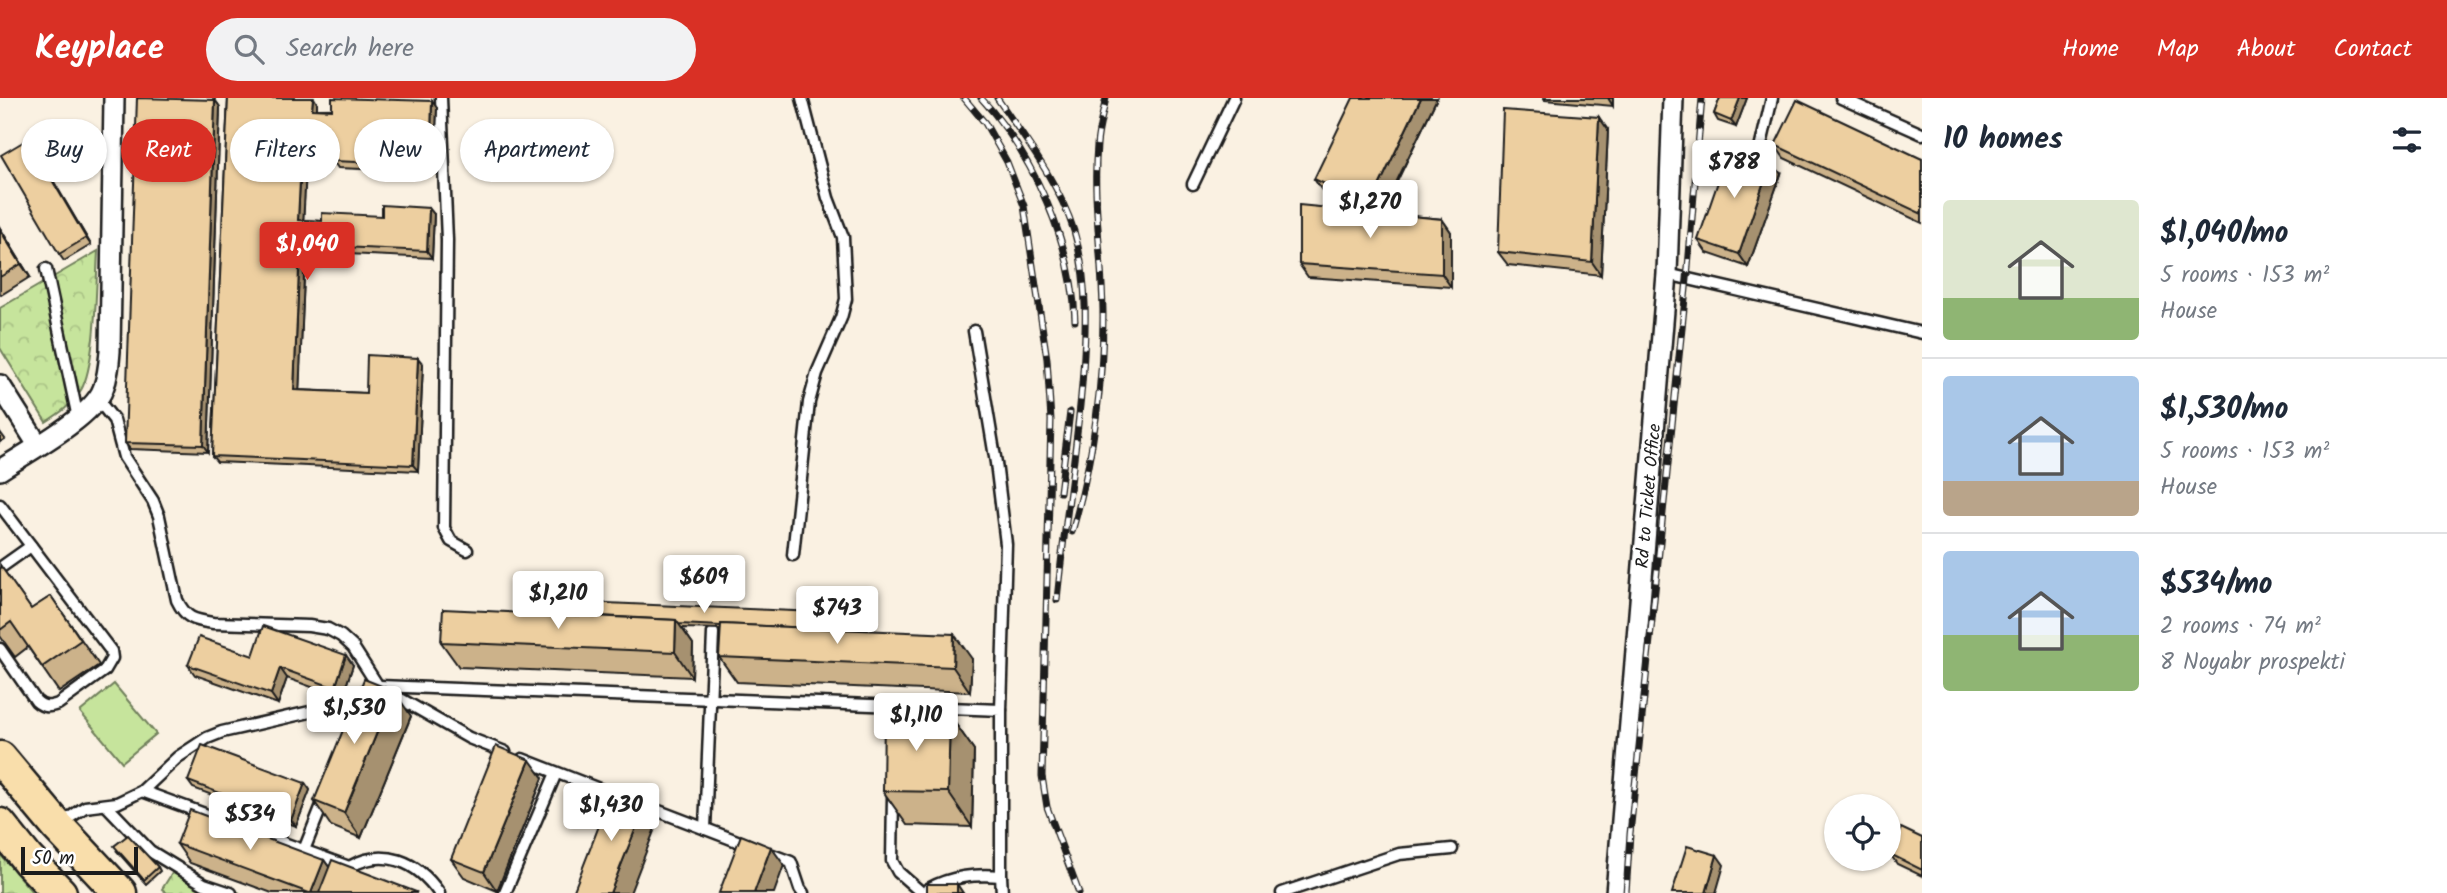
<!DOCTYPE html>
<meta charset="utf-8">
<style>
:root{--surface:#fff;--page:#f2f2f3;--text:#1f2937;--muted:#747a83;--line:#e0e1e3;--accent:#d93025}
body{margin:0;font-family:Kalam,sans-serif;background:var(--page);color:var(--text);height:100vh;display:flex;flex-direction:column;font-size:26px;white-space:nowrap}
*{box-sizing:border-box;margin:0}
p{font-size:23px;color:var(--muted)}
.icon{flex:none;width:38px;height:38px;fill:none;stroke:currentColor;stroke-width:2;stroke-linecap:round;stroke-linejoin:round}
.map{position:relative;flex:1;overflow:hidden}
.panel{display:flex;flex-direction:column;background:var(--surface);width:525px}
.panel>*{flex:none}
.hud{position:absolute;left:21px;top:21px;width:665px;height:63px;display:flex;gap:14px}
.buttons{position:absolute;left:1824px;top:696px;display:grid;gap:14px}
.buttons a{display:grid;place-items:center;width:77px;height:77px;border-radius:50%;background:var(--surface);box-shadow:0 2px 5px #0004;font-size:35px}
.scale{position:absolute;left:21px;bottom:18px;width:117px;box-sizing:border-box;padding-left:7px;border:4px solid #1c1c1c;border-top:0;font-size:19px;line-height:24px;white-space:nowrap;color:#1c1c1c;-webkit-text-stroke:5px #fff;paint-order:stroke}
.price{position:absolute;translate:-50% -60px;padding:0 16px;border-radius:7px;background:#fff;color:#222;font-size:23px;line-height:46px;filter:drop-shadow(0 2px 4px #0008)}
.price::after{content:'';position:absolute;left:50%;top:42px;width:21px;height:16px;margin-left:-10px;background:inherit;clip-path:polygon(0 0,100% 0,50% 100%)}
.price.selected{background:var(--accent);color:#fff}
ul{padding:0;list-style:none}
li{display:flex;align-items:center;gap:21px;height:175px;padding:0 21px}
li+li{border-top:2px solid var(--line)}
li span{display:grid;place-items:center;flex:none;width:196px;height:140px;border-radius:7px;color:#555}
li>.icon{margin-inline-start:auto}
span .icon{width:84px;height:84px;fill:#fffc;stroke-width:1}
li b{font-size:30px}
h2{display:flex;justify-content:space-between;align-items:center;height:84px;padding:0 21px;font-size:30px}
.tag{padding:0 24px;border-radius:32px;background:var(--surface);box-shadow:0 2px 5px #0004;font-size:24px;line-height:63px}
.tag.selected{background:var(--accent);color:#fff}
header{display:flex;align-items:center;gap:42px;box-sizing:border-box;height:98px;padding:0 35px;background:var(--accent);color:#fff}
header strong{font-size:33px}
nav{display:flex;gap:38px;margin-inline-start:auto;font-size:24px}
.search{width:490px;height:63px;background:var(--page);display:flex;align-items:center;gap:18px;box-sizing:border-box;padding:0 24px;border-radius:38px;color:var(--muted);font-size:26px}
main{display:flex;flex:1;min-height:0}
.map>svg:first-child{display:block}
</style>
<header>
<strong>Keyplace</strong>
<div class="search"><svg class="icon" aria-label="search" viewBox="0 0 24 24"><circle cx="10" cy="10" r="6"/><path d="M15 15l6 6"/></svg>Search here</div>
<nav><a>Home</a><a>Map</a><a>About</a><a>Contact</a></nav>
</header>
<main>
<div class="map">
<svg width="1922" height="795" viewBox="0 0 1922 795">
<defs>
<pattern id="park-crowns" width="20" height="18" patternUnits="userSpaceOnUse" patternTransform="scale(1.75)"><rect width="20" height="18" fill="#c6e49c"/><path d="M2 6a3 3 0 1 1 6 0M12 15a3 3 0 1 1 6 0" fill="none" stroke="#aac386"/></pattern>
</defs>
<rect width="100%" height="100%" fill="#faf1e2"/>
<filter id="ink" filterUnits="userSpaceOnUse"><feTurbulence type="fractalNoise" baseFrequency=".0143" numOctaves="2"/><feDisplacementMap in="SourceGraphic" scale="14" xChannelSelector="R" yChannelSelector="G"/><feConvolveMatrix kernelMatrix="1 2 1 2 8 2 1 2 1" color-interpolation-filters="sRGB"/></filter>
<g filter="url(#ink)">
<!-- park -->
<g fill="url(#park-crowns)" stroke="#71805c" stroke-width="2">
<path d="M98,153C96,185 96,267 81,292C72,307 60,315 46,324L0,250V210Z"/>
<polygon points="0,756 33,795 0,795"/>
<polygon points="176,769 240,795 167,795 162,791"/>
</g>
<!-- garden -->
<polygon fill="#c6e49c" stroke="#71805c" stroke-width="2" points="114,586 156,636 122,664 80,614"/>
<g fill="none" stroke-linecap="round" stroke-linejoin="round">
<!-- service casing -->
<g stroke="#1c1c1c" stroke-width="15">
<g id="service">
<polyline points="441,0 447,142 444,430 451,443 467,452"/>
<polyline points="1841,0 1922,36"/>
<polyline points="1760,51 1772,0"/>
<polyline points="1193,86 1234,0"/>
<polyline points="46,171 78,320"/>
<polyline points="1667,176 1922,235"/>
<polyline points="974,233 996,365 1006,446 1001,612"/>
<path d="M98,302L114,322L124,359L153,403L159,418L177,502C186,521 194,522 213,525L309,528L328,531L341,538L353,549L378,588L469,640L505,654"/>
<path d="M0,407L111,553L112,560L105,572L58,606C49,609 44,610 36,603L0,551"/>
<polyline points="793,457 809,304 817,275 841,220 846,201 843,139 828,100 802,0"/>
<polyline points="0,470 31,448"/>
<polyline points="379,588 1001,612 1001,778"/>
<polyline points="522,661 622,700"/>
<path d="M142,693L349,769C384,749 417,763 439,795"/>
<polyline points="893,697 892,763 898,774 922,795"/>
<polyline points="106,707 150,753 204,786 231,795"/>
<polyline points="643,707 750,748"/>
<polyline points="62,725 85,709 117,705 142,693 178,659 207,640 222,634 323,611 360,615"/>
<polyline points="705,731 713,535"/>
<polyline points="304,752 324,702"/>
<polyline points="767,755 791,764 800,791 803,795"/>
<path d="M928,791C952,778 974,776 1001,778L1002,795"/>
<polyline points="505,795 556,675"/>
<polyline points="1282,795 1399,756 1452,751"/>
</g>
</g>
<!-- minor casing -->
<g stroke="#1c1c1c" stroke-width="24">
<g id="minor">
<polyline points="0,287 38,347"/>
<path d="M0,372C26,355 93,319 103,291C108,279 109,266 110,253L114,0"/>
<polyline points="1616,795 1667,176 1673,0"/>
</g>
</g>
<!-- trunk casing -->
<g stroke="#1c1c1c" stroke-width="37">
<g id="trunk">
<polyline points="0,660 57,728 120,795"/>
<polyline points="0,727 28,762 60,795"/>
</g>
</g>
<!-- service -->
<use href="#service" stroke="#fff" stroke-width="10"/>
<!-- minor -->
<use href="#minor" stroke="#fff" stroke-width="19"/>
<!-- trunk -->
<use href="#trunk" stroke="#f9deab" stroke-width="32"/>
<!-- rail casing -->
<g stroke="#1c1c1c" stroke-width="7">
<g id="rail">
<polyline points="964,0 985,25 1007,64 1024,108 1047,261 1051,322 1042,678 1047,709 1079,795"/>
<path d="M981,0C1033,57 1073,146 1075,223"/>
<path d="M997,0C1025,41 1059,85 1074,133C1089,183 1086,235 1082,286C1076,358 1064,430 1057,502"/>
<polyline points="1060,394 1070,314"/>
<path d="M1072,434C1092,365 1103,290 1103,218C1103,161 1092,104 1097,47C1098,32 1103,15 1106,0"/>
<polyline points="1626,795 1630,736 1687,181 1702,0"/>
</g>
</g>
<!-- rail -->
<use href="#rail" stroke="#fff" stroke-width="4.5" stroke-dasharray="13" stroke-linecap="butt"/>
</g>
<!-- wall -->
<g fill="#ccb28a" stroke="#1c1c1c" stroke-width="2">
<polygon points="228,0 317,5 317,11 437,10 434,74 338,70 333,63 334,51 307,50 303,122 322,123 382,118 434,116 432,160 305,154 299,292 366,295 423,266 418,373 217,364 212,358"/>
<polygon points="1437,0 1382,115 1442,121 1451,134 1451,189 1308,179 1299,166 1365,114 1323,94 1314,81"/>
<polygon points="1544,0 1613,0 1613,8 1545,2"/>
<polygon points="1720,0 1747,0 1736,29 1718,23 1714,16"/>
<polygon points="215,2 220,9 208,354 130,351 125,345"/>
<polygon points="1608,32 1601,177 1508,167 1498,154"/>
<polygon points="28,41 91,147 64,163 59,156"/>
<polygon points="1775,47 1922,61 1922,125 1784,60"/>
<polygon points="1781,76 1748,169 1707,155 1698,142"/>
<polygon points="0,130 30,179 1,197 0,196"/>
<polygon points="0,334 5,341 0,344"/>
<polygon points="0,467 31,511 51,498 99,567 59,594 28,549 15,559 0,538"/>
<polygon points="816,514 819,517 818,530 972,561 970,594 737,584 719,559 721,531 682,530 693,546 692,579 459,569 441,544 581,517"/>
<polygon points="253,558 353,567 342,600 287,580 278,606 195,577 188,567"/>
<polygon points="411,618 361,740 331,728 314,703"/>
<polygon points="950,618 974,652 972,729 907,727 883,693"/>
<polygon points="543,680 497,793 464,779 451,761"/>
<polygon points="188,683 305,685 310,692 296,728 193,690"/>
<polygon points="1922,740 1922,778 1897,766 1890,756"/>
<polygon points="177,746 324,762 329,769 417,795 272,795 190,765"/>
<polygon points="116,752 158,769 160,773 146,786"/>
</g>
<!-- shaded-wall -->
<g fill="#a69170" stroke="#1c1c1c" stroke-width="2">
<polygon points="313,0 314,0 317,5 317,18 312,11"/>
<polygon points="1421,0 1437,0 1379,120 1370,107"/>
<polygon points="1608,0 1613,0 1613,8"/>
<polygon points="1740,0 1747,0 1736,29 1731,23"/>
<polygon points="215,2 220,9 208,354 203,347"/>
<polygon points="432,3 437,10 434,74 430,67"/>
<polygon points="1599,19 1608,32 1601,177 1592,164"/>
<polygon points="28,41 33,48 91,147 86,140"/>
<polygon points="302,43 307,50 303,129 298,122"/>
<polygon points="1771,63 1781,76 1748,169 1739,156"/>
<polygon points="429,110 434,116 432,160 427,153"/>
<polygon points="1442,121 1451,134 1451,189 1442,176"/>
<polygon points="0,130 30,179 21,166 0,132"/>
<polygon points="300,147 305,154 299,299 294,292"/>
<polygon points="418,260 423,266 418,373 413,367"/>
<polygon points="816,514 819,517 818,535 816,532"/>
<polygon points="676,522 693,546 692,579 675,554"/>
<polygon points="954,536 972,561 970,594 953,569"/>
<polygon points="346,557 353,567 342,600 335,590"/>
<polygon points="280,570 287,580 278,606 271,596"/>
<polygon points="394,593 411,618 361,740 344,715"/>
<polygon points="950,618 974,652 972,729 948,694"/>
<polygon points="530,662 543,680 497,793 484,774"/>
<polygon points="305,685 310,692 296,728 291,722"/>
<polygon points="647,702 659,720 630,795 610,795"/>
<polygon points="771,749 784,767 774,795 754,795"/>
<polygon points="1717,757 1724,767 1716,795 1706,795"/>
<polygon points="324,762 337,780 331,795 311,795"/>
<polygon points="957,786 963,795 957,795"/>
</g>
<!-- building -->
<g fill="#edcfa0" stroke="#1c1c1c" stroke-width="2">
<polygon points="137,0 215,2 203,347 125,345"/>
<polygon points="228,0 313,0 312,11 332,12 332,0 432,3 430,67 333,63 334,45 302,43 298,122 322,123 322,115 382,118 382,107 429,110 427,153 300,147 294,292 366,295 367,257 418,260 413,367 212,358"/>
<polygon points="1353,0 1421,0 1370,107 1314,81"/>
<polygon points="1720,0 1740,0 1731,23 1714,16"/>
<polygon points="1797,2 1922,61 1922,116 1775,47"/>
<polygon points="1503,12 1599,19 1592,164 1498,154"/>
<polygon points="28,41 86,140 59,156 1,57"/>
<polygon points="1730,49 1771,63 1739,156 1698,142"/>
<polygon points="1299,107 1442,121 1442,176 1299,166"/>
<polygon points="0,132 21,166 0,179"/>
<polygon points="0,467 31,511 51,498 81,542 42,569 11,524 0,532"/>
<polygon points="582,504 816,514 816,530 721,526 721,528 679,526 676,522 581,517"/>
<polygon points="443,511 676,522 675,554 441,544"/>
<polygon points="721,526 954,536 953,569 719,559"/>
<polygon points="263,528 346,557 335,590 280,570 271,596 188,567 199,539 253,558"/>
<polygon points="364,581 394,593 344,715 314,703"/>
<polygon points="884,617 950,618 948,694 883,693"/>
<polygon points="202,647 305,685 291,722 188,683"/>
<polygon points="496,648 530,662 484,774 451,761"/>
<polygon points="614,689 647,702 610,795 573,795"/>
<polygon points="190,712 324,762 311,795 309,795 177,746"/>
<polygon points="1901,730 1922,740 1922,772 1890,756"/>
<polygon points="128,737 158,769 144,782 114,748"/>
<polygon points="741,737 771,749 754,795 719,795"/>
<polygon points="1687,748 1717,757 1706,795 1672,795"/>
<polygon points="332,762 416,794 415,795 319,795"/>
<rect x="927" y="786" width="30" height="9"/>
</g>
</g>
<g text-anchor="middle" stroke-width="5" stroke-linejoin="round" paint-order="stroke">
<!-- street labels -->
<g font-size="18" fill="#1c1c1c" stroke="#fff">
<text transform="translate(1648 398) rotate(-85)" y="6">Rd to Ticket Office</text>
</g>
</g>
</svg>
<div class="buttons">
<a><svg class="icon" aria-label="locate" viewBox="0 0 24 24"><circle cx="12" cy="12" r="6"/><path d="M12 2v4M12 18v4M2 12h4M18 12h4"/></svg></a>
</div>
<div class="scale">50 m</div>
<b class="price" style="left:1734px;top:102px">$788</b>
<b class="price" style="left:1370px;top:142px">$1,270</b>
<b class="price selected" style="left:307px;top:184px">$1,040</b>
<b class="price" style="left:704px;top:517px">$609</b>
<b class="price" style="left:558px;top:533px">$1,210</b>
<b class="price" style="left:837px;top:548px">$743</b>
<b class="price" style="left:354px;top:648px">$1,530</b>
<b class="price" style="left:916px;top:655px">$1,110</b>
<b class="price" style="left:611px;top:745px">$1,430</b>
<b class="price" style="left:250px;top:754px">$534</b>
<div class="hud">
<a class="tag">Buy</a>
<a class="tag selected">Rent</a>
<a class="tag">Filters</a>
<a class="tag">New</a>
<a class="tag">Apartment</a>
</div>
</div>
<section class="panel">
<h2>10 homes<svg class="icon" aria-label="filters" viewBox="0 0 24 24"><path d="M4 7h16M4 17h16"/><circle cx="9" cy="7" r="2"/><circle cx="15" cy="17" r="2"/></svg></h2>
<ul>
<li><span style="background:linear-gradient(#dfe7d0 70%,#8fb573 0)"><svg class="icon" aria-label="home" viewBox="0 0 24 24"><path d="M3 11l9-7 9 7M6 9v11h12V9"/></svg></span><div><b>$1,040/mo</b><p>5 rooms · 153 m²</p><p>House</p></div></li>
<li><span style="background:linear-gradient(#a9c7e8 75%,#b9a48a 0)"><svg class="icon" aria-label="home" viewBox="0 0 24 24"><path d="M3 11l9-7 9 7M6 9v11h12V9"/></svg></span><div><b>$1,530/mo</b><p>5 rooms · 153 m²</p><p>House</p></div></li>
<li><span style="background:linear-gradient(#a9c7e8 60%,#8fb573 0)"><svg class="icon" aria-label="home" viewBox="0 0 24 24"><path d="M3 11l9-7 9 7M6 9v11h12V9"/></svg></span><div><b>$534/mo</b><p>2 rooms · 74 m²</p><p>8 Noyabr prospekti</p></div></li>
</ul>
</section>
</main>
